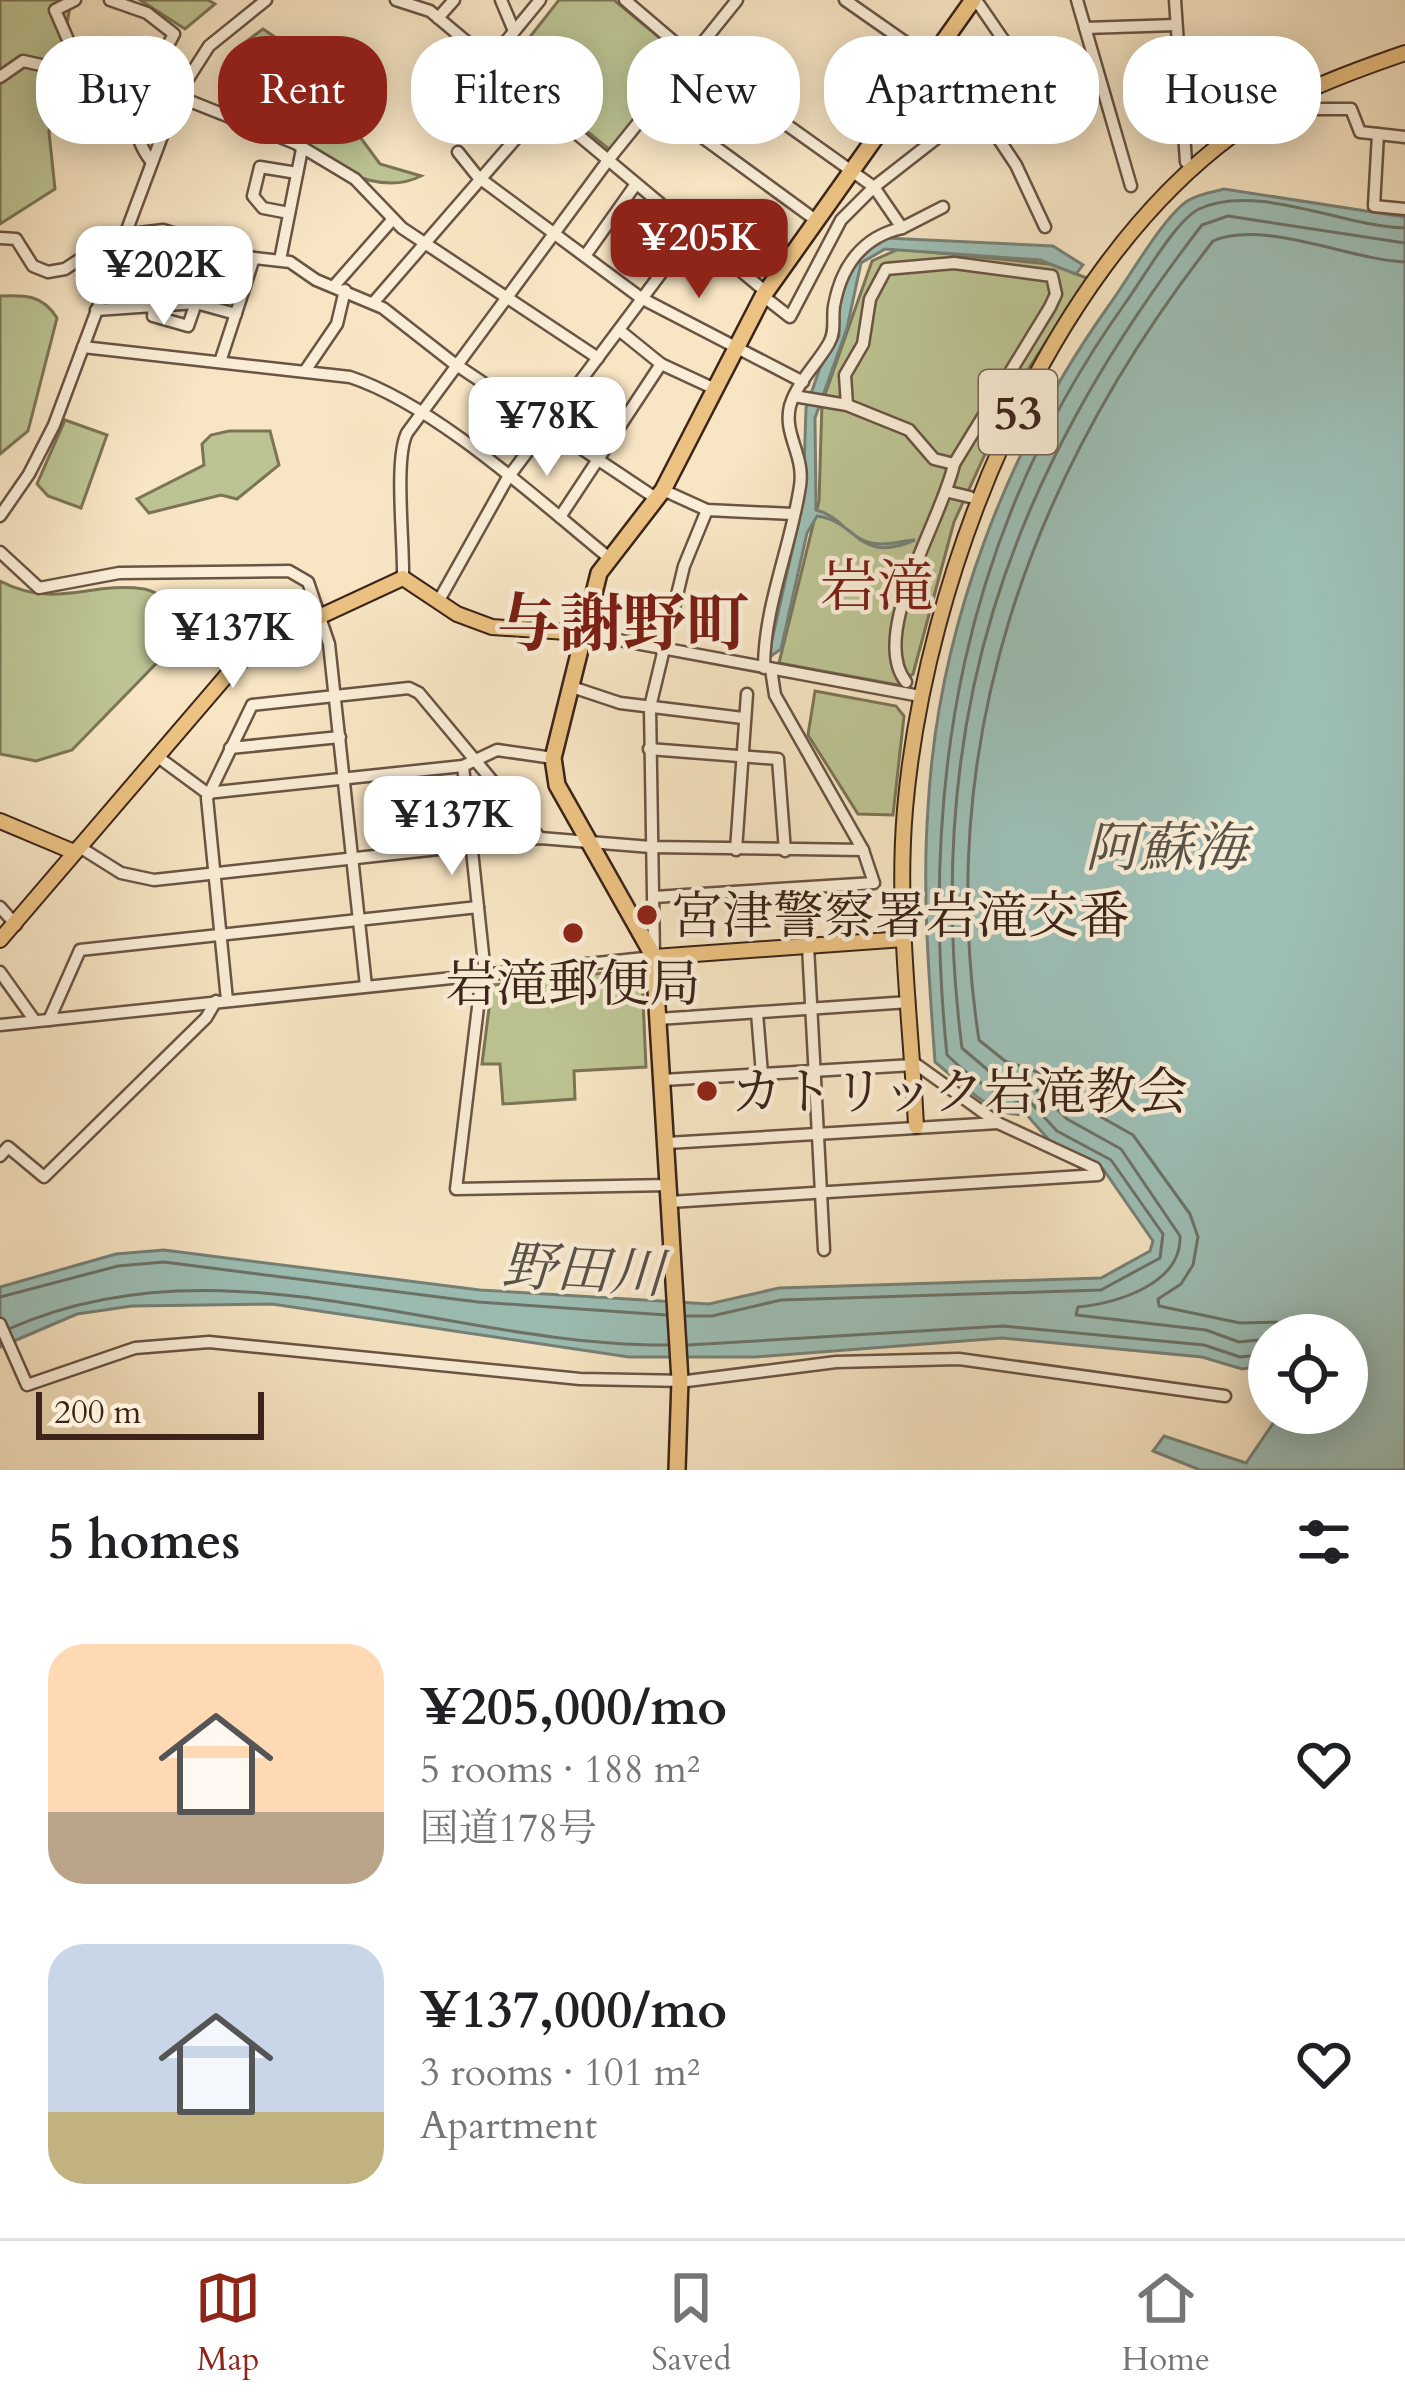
<!DOCTYPE html>
<meta charset="utf-8">
<style>
:root{--surface:#fff;--page:#f2f2f2;--text:#202124;--muted:#757577;--line:#e0e0e0;--accent:#8f2418}
body{margin:0;font-family:Cardo,"Noto Serif JP",serif;background:var(--page);color:var(--text);height:100vh;display:flex;flex-direction:column;font-size:45px;white-space:nowrap}
*{box-sizing:border-box;margin:0}
p{font-size:39px;color:var(--muted)}
.icon{flex:none;width:66px;height:66px;fill:none;stroke:currentColor;stroke-width:2;stroke-linecap:round;stroke-linejoin:round}
.map{position:relative;height:1470px;overflow:hidden}
.sheet{display:flex;flex-direction:column;background:var(--surface);flex:1}
.sheet>*{flex:none}
.top-card{position:absolute;left:36px;top:36px;width:1335px;height:108px;display:flex;gap:24px}
.buttons{position:absolute;left:1248px;top:1314px;display:grid;gap:24px}
.buttons a{display:grid;place-items:center;width:120px;height:120px;border-radius:50%;background:var(--surface);box-shadow:0 6px 30px #0003;font-size:60px}
.scale{position:absolute;left:36px;bottom:30px;width:228px;box-sizing:border-box;padding-left:12px;border:6px solid #3c241a;border-top:0;font-size:33px;line-height:42px;white-space:nowrap;color:#3c241a;-webkit-text-stroke:9px #faeed8;paint-order:stroke}
.price{position:absolute;translate:-50% -102px;padding:0 27px;border-radius:24px;background:#fff;color:#222;font-size:39px;line-height:78px;filter:drop-shadow(0 3px 6px #0008)}
.price::after{content:'';position:absolute;left:50%;top:72px;width:36px;height:27px;margin-left:-18px;background:inherit;clip-path:polygon(0 0,100% 0,50% 100%)}
.price.selected{background:var(--accent);color:#fff}
ul{padding:0;list-style:none}
li{display:flex;align-items:center;gap:36px;height:300px;padding:0 48px}
li span{display:grid;place-items:center;flex:none;width:336px;height:240px;border-radius:36px;color:#555}
li>.icon{margin-inline-start:auto}
span .icon{width:144px;height:144px;fill:#fffc;stroke-width:1}
li b{font-size:51px}
h2{display:flex;justify-content:space-between;align-items:center;height:144px;padding:0 48px;font-size:51px}
.pill{padding:0 42px;border-radius:48px;background:var(--surface);box-shadow:0 6px 30px #0003;font-size:42px;line-height:108px}
.pill.selected{background:var(--accent);color:#fff}
.menu{display:flex;justify-content:space-around;align-items:center;height:168px;border-top:3px solid var(--line);background:var(--surface);font-size:33px;color:var(--muted)}
.menu a{display:grid;justify-items:center;gap:6px}
.menu .selected{color:var(--accent)}
.map>svg:first-child{display:block}
</style>
<div class="map">
<svg width="1405" height="1470" viewBox="0 0 1405 1470">
<rect width="100%" height="100%" fill="#f7e5c3"/>
<filter id="stains"><feTurbulence type="fractalNoise" baseFrequency=".00167" numOctaves="4"/><feColorMatrix values="0 0 0 0 .2 0 0 0 0 .09 0 0 0 0 .02 0 0 0 .5 -.17"/></filter>
<radialGradient id="worn" r=".72"><stop offset=".6" stop-color="#630" stop-opacity="0"/><stop offset="1" stop-color="#630" stop-opacity=".3"/></radialGradient>
<!-- green -->
<g fill="#bdc493" stroke="#7c7456" stroke-width="3">
<polygon points="0,0 71,0 49,132 55,189 0,224"/>
<polygon points="140,0 208,0 215,4 185,29"/>
<polygon points="559,0 614,0 683,57 682,65 610,150 507,66"/>
<path d="M263,29L303,56L307,75L329,95L380,164L421,176C378,198 316,163 288,127L263,129L254,71L239,47Z"/>
<polygon points="899,249 1050,264 1087,278 1013,393 954,522 913,674 898,685 779,663 819,501 822,403 872,261"/>
<path d="M0,296C26,295 43,295 57,318L28,431L0,454Z"/>
<polygon points="65,420 107,435 81,508 48,496 37,484"/>
<polygon points="229,431 270,431 279,465 237,499 221,495 149,513 137,499 204,465 202,444 211,435"/>
<path d="M0,581C57,610 89,581 144,589C157,591 174,604 187,611L180,639L72,750L36,761L0,754Z"/>
<polygon points="815,691 896,706 904,716 893,815 858,814 808,735"/>
<polygon points="631,970 642,978 646,1067 574,1071 575,1099 503,1104 500,1064 482,1064 492,985"/>
</g>
<!-- water -->
<g fill="#9dbfb6" stroke="#768178" stroke-width="3">
<path d="M1224,189L1405,217V1470H1200L1153,1451L1164,1436L1246,1463L1278,1416L1347,1413V1335H1269V1365L1242,1369L1202,1357L1002,1338L755,1357H629L272,1304L132,1306L77,1314L0,1347V1287L116,1254L164,1250L480,1290L709,1304L779,1288L1101,1278L1150,1251L1153,1241L1103,1169L1049,1140L1026,1114C995,1120 960,1082 935,1062C929,977 922,893 928,808C938,627 1007,447 1112,301C1130,276 1165,214 1189,200C1199,194 1213,192 1224,189Z"/>
<path d="M885,238L1053,246L1083,265L1076,274L1040,260L885,249L861,263L847,328L815,418L816,510C836,515 842,528 859,538C878,550 901,540 915,540C857,565 860,522 817,516L807,533L781,649L768,658L803,502L806,408L820,368L839,336L838,311L851,263Z"/>
</g>
<g fill="none" stroke-linecap="round" stroke-linejoin="round">
<!-- shore -->
<g stroke="#6c7268" stroke-width="3">
<polyline points="0,1297 118,1266 164,1262 478,1302 666,1315"/>
<path d="M687,1316H712L781,1300L1101,1290L1160,1258L1163,1234L1111,1160L1057,1131L1032,1104C999,1099 972,1079 947,1055C919,781 963,530 1126,302C1142,280 1176,220 1199,209C1256,182 1345,227 1405,228"/>
<path d="M11,1328C223,1234 449,1346 667,1345"/>
<path d="M1300,1335L1277,1322L1240,1323L1159,1306L1158,1299L1181,1284L1193,1265L1198,1237L1190,1214L1133,1135L1078,1104L1052,1077L1005,1061L979,1040C933,742 1031,474 1213,241C1263,219 1351,260 1405,262"/>
<path d="M1269,1339L1239,1342L1206,1330L1076,1315L1078,1307C1117,1303 1182,1284 1180,1236L1121,1149L1067,1119L1039,1091L996,1077L962,1048C921,727 1006,478 1202,225L1228,216L1405,243"/>
<polyline points="688,1345 1003,1326 1204,1345 1240,1357 1269,1354"/>
</g>
<!-- minor casing -->
<g stroke="#6b5444" stroke-width="15">
<g id="minor">
<path d="M110,0L147,13L174,34C152,77 116,117 151,161"/>
<polyline points="396,0 430,11 766,292"/>
<polyline points="501,0 514,31"/>
<path d="M625,0L693,58L874,187L902,228C862,237 841,267 834,306C832,319 836,331 829,343C818,363 797,382 790,406C783,435 805,455 800,486C791,547 764,606 764,668"/>
<polyline points="845,0 925,56 974,108"/>
<polyline points="1077,0 1131,186"/>
<polyline points="1175,0 1186,162 1193,168"/>
<polyline points="438,18 454,0"/>
<polyline points="1085,28 1176,25"/>
<polyline points="489,62 540,0"/>
<polyline points="0,77 23,61 64,70 73,66 75,56 55,10 75,0"/>
<polyline points="1294,95 1303,109 1351,109 1360,132 1405,137"/>
<polyline points="177,96 295,143 355,179 402,228 598,358"/>
<polyline points="658,105 817,221"/>
<polyline points="1182,107 1245,108 1255,119"/>
<polyline points="978,108 1016,165 1045,227"/>
<polyline points="1378,134 1374,206 1405,209"/>
<polyline points="458,152 478,177 641,298 803,382"/>
<polyline points="289,213 263,208 253,196 260,167 297,173"/>
<polyline points="902,228 943,207"/>
<polyline points="0,238 16,239 33,266 48,272 65,269 115,236 163,230 254,258 290,262 316,280 383,308 452,362 657,499"/>
<polyline points="585,256 636,184"/>
<polyline points="280,260 302,149"/>
<polyline points="334,286 393,219"/>
<polyline points="763,296 790,317 841,220 874,187 1019,74 1022,67 976,0"/>
<polyline points="374,302 544,106"/>
<polyline points="154,306 153,316 188,326 196,303"/>
<polyline points="96,310 196,303 236,314"/>
<polyline points="619,330 661,364 715,389"/>
<path d="M83,347L350,377C435,405 537,499 608,557"/>
<polyline points="220,362 254,258"/>
<polyline points="305,371 337,324 345,290"/>
<polyline points="794,396 847,405 845,375 863,344 870,299 886,269 954,263 1052,276 1056,294 1050,307 954,464 934,459 909,430 847,405"/>
<polyline points="663,490 707,510 793,514"/>
<polyline points="949,492 970,497"/>
<polyline points="0,516 29,474 54,425 177,96 209,46 266,0"/>
<polyline points="560,517 661,364"/>
<polyline points="0,552 39,588 119,573 289,571 308,582 329,644 366,986"/>
<path d="M403,578C404,542 394,459 407,433L609,159L737,0"/>
<polyline points="438,602 507,479 692,232"/>
<polyline points="581,633 920,696"/>
<polyline points="771,669 775,695 863,850"/>
<path d="M906,682C868,634 943,518 954,464"/>
<polyline points="569,686 620,703 743,718"/>
<polyline points="230,748 340,737"/>
<polyline points="649,749 778,759 785,851"/>
<polyline points="158,757 207,793"/>
<polyline points="207,793 463,766"/>
<polyline points="78,846 121,873 154,880 540,838 651,847 863,850 874,883 654,897"/>
<polyline points="736,850 747,694"/>
<polyline points="0,907 16,925"/>
<polyline points="808,946 824,1250"/>
<polyline points="0,972 35,1021"/>
<polyline points="485,973 463,766 497,750 553,758"/>
<polyline points="482,974 456,1189 669,1185"/>
<polyline points="227,1000 207,798 252,705 409,688 419,693 540,838"/>
<polyline points="757,1013 762,1074"/>
<polyline points="658,1019 909,1002"/>
<polyline points="49,1020 80,950 478,907"/>
<polyline points="0,1025 654,957 650,707 684,566 707,510"/>
<polyline points="663,1080 913,1065"/>
<polyline points="667,1143 998,1123"/>
<polyline points="0,1156 8,1147 44,1177 206,1018 216,1001"/>
<polyline points="670,1202 1098,1175 1095,1168 998,1123 913,1062"/>
<polyline points="0,1324 27,1385 135,1348 209,1342 580,1379 687,1381 836,1362 959,1359 1225,1396"/>
</g>
</g>
<!-- major casing -->
<g stroke="#3c241a" stroke-width="18">
<g id="major">
<polyline points="0,821 74,852"/>
<polyline points="0,940 234,667 265,642 403,578 457,614 492,627 581,633"/>
<polyline points="654,957 904,939"/>
<path d="M916,1126C911,1021 896,914 905,809C925,579 1042,275 1234,134C1286,95 1344,74 1405,53"/>
</g>
</g>
<!-- highway casing -->
<g stroke="#3c241a" stroke-width="20">
<polyline id="highway" points="677,1470 680,1380 654,957 557,785 553,758 599,573 663,490 763,296 973,0"/>
</g>
<!-- minor -->
<use href="#minor" stroke="#faeed8" stroke-width="10"/>
<!-- major -->
<use href="#major" stroke="#ecc282" stroke-width="14"/>
<!-- highway -->
<use href="#highway" stroke="#ecc282" stroke-width="15"/>
</g>
<!-- markers -->
<g fill="#8f2418" stroke="#faeed8" stroke-width="4.5">
<circle cx="647" cy="915" r="12"/>
<circle cx="573" cy="933" r="12"/>
<circle cx="707" cy="1091" r="12"/>
</g>
<g text-anchor="middle" stroke-width="9" stroke-linejoin="round" paint-order="stroke">
<!-- shield labels -->
<rect fill="#faeed8" stroke="#756153" stroke-width="3" x="979" y="370" width="78" height="84" rx="9"/>
<g font-size="48" font-weight="bold" fill="#3c241a">
<text x="1018" y="429">53</text>
</g>
<!-- poi labels -->
<g font-size="51" fill="#3c241a" stroke="#faeed8" text-anchor="start">
<text x="671" y="933">宮津警察署岩滝交番</text>
<text x="573" y="1001" text-anchor="middle">岩滝郵便局</text>
<text x="731" y="1109">カトリック岩滝教会</text>
</g>
<!-- water labels -->
<g font-size="54" font-style="italic" fill="#595249" stroke="#faeed8">
<text x="1166" y="866">阿蘇海</text>
<text transform="translate(583 1269) rotate(3)" y="19">野田川</text>
</g>
<!-- quarter labels -->
<g font-size="57" fill="#7a1f14" stroke="#faeed8">
<text x="877" y="606">岩滝</text>
</g>
<!-- district labels -->
<g font-size="63" font-weight="bold" fill="#7a1f14" stroke="#faeed8">
<text x="623" y="645">与謝野町</text>
</g>
</g>
<rect width="100%" height="100%" filter="url(#stains)"/>
<rect width="100%" height="100%" fill="url(#worn)"/>
</svg>
<div class="buttons">
<a><svg class="icon" aria-label="locate" viewBox="0 0 24 24"><circle cx="12" cy="12" r="6"/><path d="M12 2v4M12 18v4M2 12h4M18 12h4"/></svg></a>
</div>
<div class="scale">200 m</div>
<b class="price selected" style="left:699px;top:301px">¥205K</b>
<b class="price" style="left:164px;top:328px">¥202K</b>
<b class="price" style="left:547px;top:479px">¥78K</b>
<b class="price" style="left:233px;top:691px">¥137K</b>
<b class="price" style="left:452px;top:878px">¥137K</b>
<div class="top-card">
<a class="pill">Buy</a>
<a class="pill selected">Rent</a>
<a class="pill">Filters</a>
<a class="pill">New</a>
<a class="pill">Apartment</a>
<a class="pill">House</a>
</div>
</div>
<section class="sheet">
<h2>5 homes<svg class="icon" aria-label="filters" viewBox="0 0 24 24"><path d="M4 7h16M4 17h16"/><circle cx="9" cy="7" r="2"/><circle cx="15" cy="17" r="2"/></svg></h2>
<ul>
<li><span style="background:linear-gradient(#ffd9b3 70%,#b9a48a 0)"><svg class="icon" aria-label="home" viewBox="0 0 24 24"><path d="M3 11l9-7 9 7M6 9v11h12V9"/></svg></span><div><b>¥205,000/mo</b><p>5 rooms · 188 m²</p><p>国道178号</p></div><svg class="icon" aria-label="heart" viewBox="0 0 24 24"><path d="M12 20l-8-8c-3-5 5-10 8-4 3-6 11-1 8 4z"/></svg></li>
<li><span style="background:linear-gradient(#c9d6e8 70%,#c2b280 0)"><svg class="icon" aria-label="home" viewBox="0 0 24 24"><path d="M3 11l9-7 9 7M6 9v11h12V9"/></svg></span><div><b>¥137,000/mo</b><p>3 rooms · 101 m²</p><p>Apartment</p></div><svg class="icon" aria-label="heart" viewBox="0 0 24 24"><path d="M12 20l-8-8c-3-5 5-10 8-4 3-6 11-1 8 4z"/></svg></li>
</ul>
</section>
<nav class="menu">
<a class="selected"><svg class="icon" aria-label="map" viewBox="0 0 24 24"><path d="M3 6l6-2 6 2 6-2v14l-6 2-6-2-6 2zM9 4v14M15 6v14"/></svg>Map</a>
<a><svg class="icon" aria-label="saved" viewBox="0 0 24 24"><path d="M7 4h10v16l-5-4-5 4z"/></svg>Saved</a>
<a><svg class="icon" aria-label="home" viewBox="0 0 24 24"><path d="M3 11l9-7 9 7M6 9v11h12V9"/></svg>Home</a>
</nav>
